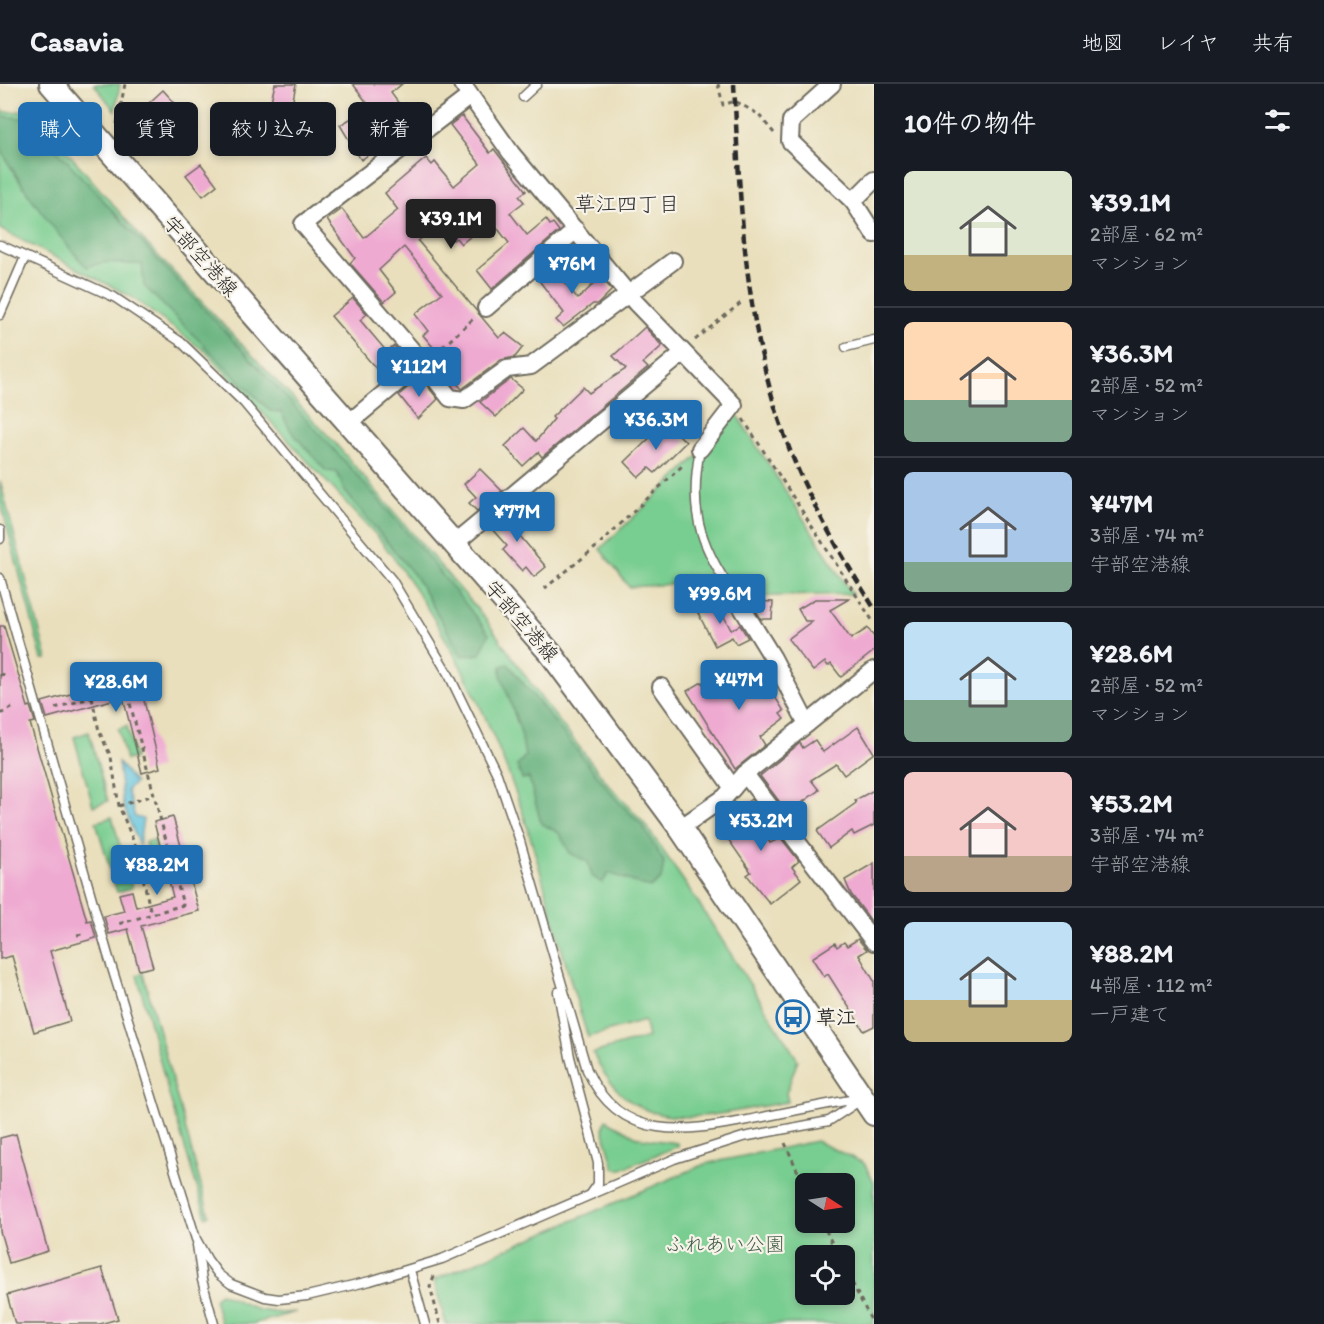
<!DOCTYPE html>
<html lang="ja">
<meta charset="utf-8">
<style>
:root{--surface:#171b24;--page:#20242c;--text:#f1f3f6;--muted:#9ea1a6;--line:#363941;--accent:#1f6fb2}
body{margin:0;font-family:Itim,"Klee One",sans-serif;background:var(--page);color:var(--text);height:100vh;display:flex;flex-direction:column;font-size:22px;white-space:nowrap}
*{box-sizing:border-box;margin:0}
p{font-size:20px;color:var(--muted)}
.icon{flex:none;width:33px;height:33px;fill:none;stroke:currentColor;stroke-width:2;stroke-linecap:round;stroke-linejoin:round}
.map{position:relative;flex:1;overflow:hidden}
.panel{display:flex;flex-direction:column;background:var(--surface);width:450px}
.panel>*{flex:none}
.banner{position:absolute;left:18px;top:18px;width:570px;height:54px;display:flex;gap:12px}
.needle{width:39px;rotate:102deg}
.controls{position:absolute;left:795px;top:1089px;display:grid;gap:12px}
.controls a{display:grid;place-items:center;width:60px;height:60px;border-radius:9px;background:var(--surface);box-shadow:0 3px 9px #0003;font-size:30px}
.price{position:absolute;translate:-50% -51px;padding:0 14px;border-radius:6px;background:var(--accent);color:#fff;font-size:20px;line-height:39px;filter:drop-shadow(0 2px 3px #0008)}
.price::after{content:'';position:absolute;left:50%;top:36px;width:18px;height:14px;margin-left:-9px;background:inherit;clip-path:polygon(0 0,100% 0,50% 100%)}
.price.on{background:#222;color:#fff}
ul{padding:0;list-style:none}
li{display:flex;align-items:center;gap:18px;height:150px;padding:0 30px}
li+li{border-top:2px solid var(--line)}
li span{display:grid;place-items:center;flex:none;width:168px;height:120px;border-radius:9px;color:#555}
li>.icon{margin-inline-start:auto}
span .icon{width:72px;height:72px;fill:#fffc;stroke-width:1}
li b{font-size:26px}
h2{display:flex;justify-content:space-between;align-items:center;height:72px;padding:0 30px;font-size:26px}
.tag{padding:0 21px;border-radius:9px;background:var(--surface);box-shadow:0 3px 9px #0003;font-size:21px;line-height:54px}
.tag.on{background:var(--accent);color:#fff}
header{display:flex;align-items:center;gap:36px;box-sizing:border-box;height:84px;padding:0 30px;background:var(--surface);border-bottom:2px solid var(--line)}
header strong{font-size:28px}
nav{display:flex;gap:33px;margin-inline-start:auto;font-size:21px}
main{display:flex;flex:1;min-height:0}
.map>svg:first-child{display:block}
</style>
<header>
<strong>Casavia</strong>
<nav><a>地図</a><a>レイヤ</a><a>共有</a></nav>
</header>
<main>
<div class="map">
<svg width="874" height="1240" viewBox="0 0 874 1240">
<rect width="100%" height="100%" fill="#f7f3e8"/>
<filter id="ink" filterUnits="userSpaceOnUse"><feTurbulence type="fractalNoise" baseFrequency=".0167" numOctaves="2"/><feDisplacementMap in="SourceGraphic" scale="12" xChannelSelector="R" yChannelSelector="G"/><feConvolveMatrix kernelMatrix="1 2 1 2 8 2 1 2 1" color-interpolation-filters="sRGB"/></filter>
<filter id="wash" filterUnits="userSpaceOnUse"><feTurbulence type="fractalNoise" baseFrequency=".008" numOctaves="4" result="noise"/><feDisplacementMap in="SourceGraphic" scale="24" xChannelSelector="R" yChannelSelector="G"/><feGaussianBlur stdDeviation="1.35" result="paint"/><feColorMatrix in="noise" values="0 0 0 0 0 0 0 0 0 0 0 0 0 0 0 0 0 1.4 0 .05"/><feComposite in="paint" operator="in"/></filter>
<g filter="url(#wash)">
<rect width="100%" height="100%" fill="#e9dfbc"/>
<!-- green -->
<g fill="#78cd90" stroke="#527c5e" stroke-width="1.5" fill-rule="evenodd">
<polygon points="94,0 120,0 115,27"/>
<path d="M0,24L4,28L32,27L146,159L334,358L484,533L541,614L608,700L644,739L696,815L798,976L786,1009L788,1018C707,1030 635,1061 593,969L648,953L644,937L588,953C562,877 546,797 520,721C487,626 440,533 378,453L206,268L130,212L0,145Z"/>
<polygon points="735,328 852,510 741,513 719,497 629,503 600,465 702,368"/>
<polygon points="0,397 47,575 42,575 0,416"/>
<polygon points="127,642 135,674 126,676 118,645"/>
<polygon points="89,648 108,717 93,722 74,653"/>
<polygon points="112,733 132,804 117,808 96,738"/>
<polygon points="154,756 162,788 153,791 145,758"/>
<polygon points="143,889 209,1131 206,1133 169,1011 137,891"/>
<polygon points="606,1036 639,1054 677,1059 678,1062 619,1086 614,1084 603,1045"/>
<path d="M816,1057L864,1079L874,1098V1240H446L434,1196L705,1080ZM806,1100H844V1138H806ZM806,1172H844V1210H806Z"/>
<polygon points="220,1209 259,1226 281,1229 296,1228 252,1240 221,1240 214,1215"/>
</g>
<!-- forest -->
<g fill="#62b07a" stroke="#466e52" stroke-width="1.5">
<path d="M0,32L30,35C181,208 349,367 489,550L480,570L462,572L415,492L344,406L337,388L326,387L291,347L281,328L270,327L144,202L142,180C120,181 108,174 87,183C69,166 4,82 0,60C0,51 0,41 0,32Z"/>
<polygon points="508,580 616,715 642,741 664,778 661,795 650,804 609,789 602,799 592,792 588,778 570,769 559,749 541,739 529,694 522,695 517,682 525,672 521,649 501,591 501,582"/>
</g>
<!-- water -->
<polygon fill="#5fc3dd" stroke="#457784" stroke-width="1.5" points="118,678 135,699 127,706 135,733 143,735 139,761 123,721"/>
<g id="blocks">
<!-- building -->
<g fill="#efaad2">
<polygon points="275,0 296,0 292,21 271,17"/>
<polygon points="353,0 402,0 391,9 413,39 361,76 340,41 370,23"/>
<polygon points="163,6 180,25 153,48 137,30"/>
<polygon points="462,32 490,69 494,65 526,107 519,112 524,118 510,129 527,151 546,135 550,141 553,139 559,147 492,205 477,186 509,159 491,136 461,160 456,154 453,156 440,139 418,157 499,254 505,249 523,263 515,273 501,276 462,305 450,292 454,288 423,251 428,247 415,230 442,209 404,163 379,186 396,208 384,218 350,179 355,174 327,136 342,125 364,154 398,126 385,109 426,74 432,81 435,78 454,102 480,80 450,41"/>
<polygon points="201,80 217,101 203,112 186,91"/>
<polygon points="551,181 578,215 601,193 612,206 598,220 593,220 563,243 556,236 564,229 537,194"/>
<polygon points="353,214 367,230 360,236 387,268 394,262 407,277 385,295 331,232"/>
<polygon points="645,243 662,262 643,279 648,284 542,373 538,368 523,382 505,362 524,344 536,357 554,335 552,333 583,303 589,309 626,285 613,272"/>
<polygon points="420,293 438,315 418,335 399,311"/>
<polygon points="511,295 523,305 496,333 480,318"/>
<polygon points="666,338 686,358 655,389 649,384 639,393 625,378"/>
<polygon points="480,385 502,407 477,427 469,419 476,413 464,400"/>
<polygon points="513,425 529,443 520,452 546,483 534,493 526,483 522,487 503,466 507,462 490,443"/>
<polygon points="815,515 849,515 830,526 851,555 868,544 874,553 874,567 841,593 831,580 828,582 825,578 813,587 788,555 812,537 805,537 798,525"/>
<polygon points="716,517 731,546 740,541 748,554 736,560 732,553 715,562 697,527"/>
<polygon points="754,517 773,518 772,535 761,535 754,523"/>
<polygon points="0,542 4,542 28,623 30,622 35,638 30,639 87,837 91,836 96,854 50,867 70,937 34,948 12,872 0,875"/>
<polygon points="753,578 756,583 761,580 769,595 765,597 784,627 780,630 784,635 760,653 765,661 735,685 687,607 702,598 705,603"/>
<polygon points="138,591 160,684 142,689 123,613 47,634 42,618"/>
<polygon points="858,643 874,669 844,691 836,680 811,696 819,706 788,729 760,692 800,659 803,664 815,656 823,668"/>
<polygon points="874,706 874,741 854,751 852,747 829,764 817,747 856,719 855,716"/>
<polygon points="751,715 772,743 764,749 770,759 781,754 799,777 792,783 801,795 770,820 747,791 751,788 717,739 734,729"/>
<polygon points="173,733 199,827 141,842 153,883 139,886 128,845 109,850 104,832 124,827 119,810 132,807 136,823 173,813 154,738"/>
<polygon points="874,779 874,841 851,810 845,796"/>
<polygon points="858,855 867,866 859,871 874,897 874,942 864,947 828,890 824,893 812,874 835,859 837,863 844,858 847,862"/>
<polygon points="16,1050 48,1167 9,1179 0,1147 0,1054"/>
<polygon points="102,1184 118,1235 100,1240 15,1240 7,1211"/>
</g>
</g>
</g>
<g filter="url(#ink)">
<use href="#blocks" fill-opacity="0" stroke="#6e6a5e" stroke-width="1.5"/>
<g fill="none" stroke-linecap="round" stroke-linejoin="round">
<!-- service casing -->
<g stroke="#6e6a5e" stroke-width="11">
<g id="service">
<polyline points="523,13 537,0"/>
<path d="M0,161L114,213L181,258L244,319L392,496L450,593L497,690L520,757L587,986C621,1062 690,1047 758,1034C792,1027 827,1020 861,1014"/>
<polyline points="0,231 25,173"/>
<polyline points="846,263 874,256"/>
<path d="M700,365C689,423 698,458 731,506"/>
<polyline points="0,446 0,455"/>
<polyline points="0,494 108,871 196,1155 207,1175 218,1190 231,1200 265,1213 279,1215 307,1212 370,1197 442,1175 674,1075 743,1053 829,1037 861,1016"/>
<polyline points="558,908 570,973 598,1079 598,1100 591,1110"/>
<polyline points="197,1161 202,1196 214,1240"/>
<polyline points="410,1186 425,1240"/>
</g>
</g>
<!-- minor casing -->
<g stroke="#6e6a5e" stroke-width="20">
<g id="minor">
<polyline points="462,0 511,69 635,218 734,321 700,365"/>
<polyline points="832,0 791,37 790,57 853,117 874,96"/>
<polyline points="853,117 874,150"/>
<polyline points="486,224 576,146"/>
<polyline points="422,278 450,314 464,316 507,285 531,282 673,177"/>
<polyline points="350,338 422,278 303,140 470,12"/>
<polyline points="454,460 683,269"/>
<polyline points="731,506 773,574 807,640"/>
<polyline points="661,603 733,704"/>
<polyline points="745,690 874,858"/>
<polyline points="680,744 725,713 745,690 874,586"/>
</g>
</g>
<!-- secondary casing -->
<g stroke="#6e6a5e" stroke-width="26">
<polyline id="secondary" points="51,0 551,570 680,744 874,1030"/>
</g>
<!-- path -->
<g stroke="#6e6a5e" stroke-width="3" stroke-dasharray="4.5 4.5" stroke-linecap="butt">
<polyline points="718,0 723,21 735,17 758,30 774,49"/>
<polyline points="117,40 125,0"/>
<polyline points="695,256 742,218"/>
<polyline points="436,269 473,235"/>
<polyline points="743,335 874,539"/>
<polyline points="544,505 595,464 683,381"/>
<polyline points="0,591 5,590"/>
<polyline points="92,614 99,647 111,673 119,722 137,766 151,830"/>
<polyline points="55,624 126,604 183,821 115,841"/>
<polyline points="0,630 14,623"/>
<polyline points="119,722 154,711"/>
<polyline points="77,851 82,850"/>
<polyline points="785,1059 806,1106"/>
<polyline points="822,1138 838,1172"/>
<polyline points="844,1183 873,1240"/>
<polyline points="434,1192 430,1202 440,1240"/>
</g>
<!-- service -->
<use href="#service" stroke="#fff" stroke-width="8"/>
<!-- minor -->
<use href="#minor" stroke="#fff" stroke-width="16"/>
<!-- secondary -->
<use href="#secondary" stroke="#fff" stroke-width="22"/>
<!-- rail -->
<path stroke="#2b2b2b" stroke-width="4.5" stroke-dasharray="9 4.5" stroke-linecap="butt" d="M734,0C740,118 744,237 784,350C805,411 840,469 874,524"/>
</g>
</g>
<!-- icons -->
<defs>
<g id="bus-ring" transform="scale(1.725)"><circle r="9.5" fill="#f7f3e8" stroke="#1f6fb2" stroke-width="1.5"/><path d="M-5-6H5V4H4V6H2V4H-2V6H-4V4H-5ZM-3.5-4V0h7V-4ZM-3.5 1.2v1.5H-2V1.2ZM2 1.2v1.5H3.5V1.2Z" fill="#1f6fb2"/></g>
</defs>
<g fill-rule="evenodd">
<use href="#bus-ring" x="793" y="933"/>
</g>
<g text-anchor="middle" stroke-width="4.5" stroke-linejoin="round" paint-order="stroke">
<!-- street labels -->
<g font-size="20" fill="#2b2b2b" stroke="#f7f3e8">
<text transform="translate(201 172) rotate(48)" y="7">宇部空港線</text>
<text transform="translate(522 537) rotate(49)" y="7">宇部空港線</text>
</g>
<!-- poi labels -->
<g font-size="20" font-weight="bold" fill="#2b2b2b" stroke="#f7f3e8" text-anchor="start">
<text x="816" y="940">草江</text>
</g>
<!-- park labels -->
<g font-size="20" fill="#425c49" stroke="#f7f3e8">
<text x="725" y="1167">ふれあい公園</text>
</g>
<!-- neighbourhood labels -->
<g font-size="21" fill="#2b2b2b" stroke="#f7f3e8">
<text x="627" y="127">草江四丁目</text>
</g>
</g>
</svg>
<div class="controls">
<a><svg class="needle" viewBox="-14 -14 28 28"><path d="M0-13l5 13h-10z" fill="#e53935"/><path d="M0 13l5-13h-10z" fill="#9ea1a6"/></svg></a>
<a><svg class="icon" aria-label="locate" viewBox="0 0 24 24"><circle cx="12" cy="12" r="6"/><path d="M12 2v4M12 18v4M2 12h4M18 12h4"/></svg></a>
</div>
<b class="price on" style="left:451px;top:166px">¥39.1M</b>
<b class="price" style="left:572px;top:211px">¥76M</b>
<b class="price" style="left:419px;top:314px">¥112M</b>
<b class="price" style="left:656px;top:367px">¥36.3M</b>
<b class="price" style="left:517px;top:459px">¥77M</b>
<b class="price" style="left:720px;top:541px">¥99.6M</b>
<b class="price" style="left:739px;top:627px">¥47M</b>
<b class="price" style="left:116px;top:629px">¥28.6M</b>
<b class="price" style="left:761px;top:768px">¥53.2M</b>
<b class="price" style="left:157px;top:812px">¥88.2M</b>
<div class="banner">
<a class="tag on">購入</a>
<a class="tag">賃貸</a>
<a class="tag">絞り込み</a>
<a class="tag">新着</a>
</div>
</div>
<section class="panel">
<h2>10件の物件<svg class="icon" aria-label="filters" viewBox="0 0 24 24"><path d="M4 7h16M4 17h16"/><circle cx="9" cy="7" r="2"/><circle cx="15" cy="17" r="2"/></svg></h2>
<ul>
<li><span style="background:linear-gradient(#dfe7d0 70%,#c2b280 0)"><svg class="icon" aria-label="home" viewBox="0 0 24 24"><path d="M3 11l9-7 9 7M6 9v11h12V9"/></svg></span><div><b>¥39.1M</b><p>2部屋 · 62 m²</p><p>マンション</p></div></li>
<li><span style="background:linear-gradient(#ffd9b3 65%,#7fa58c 0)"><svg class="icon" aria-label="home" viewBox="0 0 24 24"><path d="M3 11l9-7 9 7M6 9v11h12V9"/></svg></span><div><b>¥36.3M</b><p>2部屋 · 52 m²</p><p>マンション</p></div></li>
<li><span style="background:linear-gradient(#a9c7e8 75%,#7fa58c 0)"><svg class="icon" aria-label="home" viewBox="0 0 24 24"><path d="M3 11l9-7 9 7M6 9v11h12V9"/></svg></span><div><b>¥47M</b><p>3部屋 · 74 m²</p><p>宇部空港線</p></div></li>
<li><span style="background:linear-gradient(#bfe0f5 65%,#7fa58c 0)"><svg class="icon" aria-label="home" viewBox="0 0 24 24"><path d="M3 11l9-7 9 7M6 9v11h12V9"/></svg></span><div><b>¥28.6M</b><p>2部屋 · 52 m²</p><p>マンション</p></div></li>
<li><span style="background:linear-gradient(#f6c9c9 70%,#b9a48a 0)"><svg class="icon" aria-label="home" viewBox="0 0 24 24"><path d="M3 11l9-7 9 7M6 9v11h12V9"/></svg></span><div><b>¥53.2M</b><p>3部屋 · 74 m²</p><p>宇部空港線</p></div></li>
<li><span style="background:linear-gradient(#bfe0f5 65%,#c2b280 0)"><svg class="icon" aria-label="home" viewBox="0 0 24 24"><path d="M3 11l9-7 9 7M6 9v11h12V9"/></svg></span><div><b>¥88.2M</b><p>4部屋 · 112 m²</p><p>一戸建て</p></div></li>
</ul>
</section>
</main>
